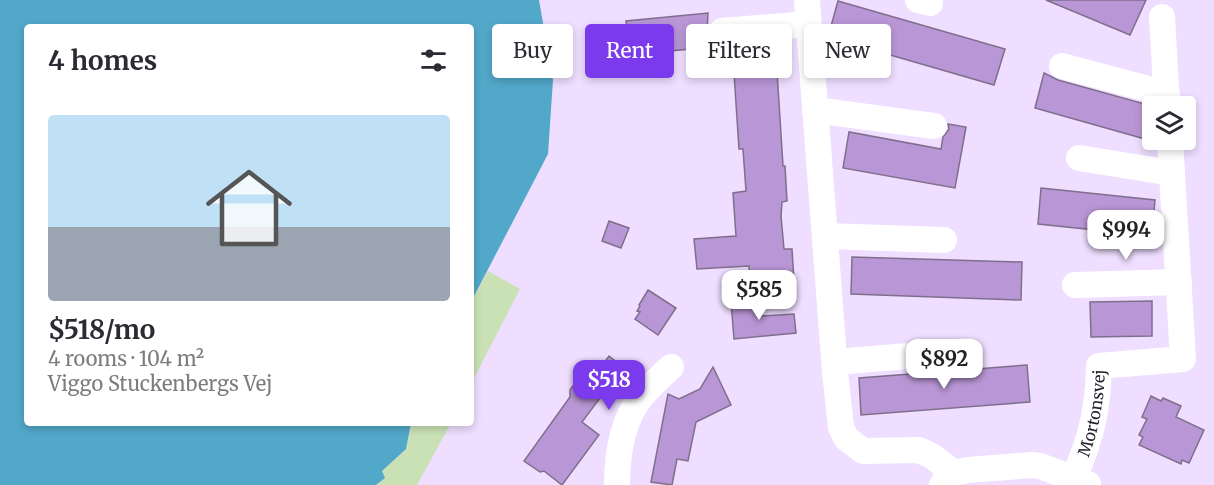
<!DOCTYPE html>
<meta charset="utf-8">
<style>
:root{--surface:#fff;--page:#f7f7f7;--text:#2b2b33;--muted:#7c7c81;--accent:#7c3aed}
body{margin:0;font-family:Merriweather,serif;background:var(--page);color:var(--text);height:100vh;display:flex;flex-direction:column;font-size:22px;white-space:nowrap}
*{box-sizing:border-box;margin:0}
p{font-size:20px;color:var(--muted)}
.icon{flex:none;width:33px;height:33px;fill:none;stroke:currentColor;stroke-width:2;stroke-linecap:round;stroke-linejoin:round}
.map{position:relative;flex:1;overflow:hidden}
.details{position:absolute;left:24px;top:24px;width:450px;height:402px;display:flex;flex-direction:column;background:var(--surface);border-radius:6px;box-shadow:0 3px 9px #0003}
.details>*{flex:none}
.guide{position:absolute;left:492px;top:24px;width:570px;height:54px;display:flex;gap:12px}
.tools{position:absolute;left:1142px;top:96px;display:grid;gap:12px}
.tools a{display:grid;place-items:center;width:54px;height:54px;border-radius:6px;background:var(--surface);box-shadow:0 3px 9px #0003;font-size:30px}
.price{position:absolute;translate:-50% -51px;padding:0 14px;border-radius:12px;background:#fff;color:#222;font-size:20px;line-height:39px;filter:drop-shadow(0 2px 3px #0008)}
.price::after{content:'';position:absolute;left:50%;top:36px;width:18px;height:14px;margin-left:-9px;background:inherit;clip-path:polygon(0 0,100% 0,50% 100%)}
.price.current{background:var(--accent);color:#fff}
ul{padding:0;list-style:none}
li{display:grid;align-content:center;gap:12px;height:318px;padding:0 24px}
li span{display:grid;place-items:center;height:186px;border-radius:6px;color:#555}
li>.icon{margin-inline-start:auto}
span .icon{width:108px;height:108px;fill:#fffc;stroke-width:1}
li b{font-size:26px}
h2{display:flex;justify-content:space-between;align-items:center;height:72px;padding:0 24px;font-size:26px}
.pill{padding:0 21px;border-radius:6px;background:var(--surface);box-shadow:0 3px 9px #0003;font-size:21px;line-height:54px}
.pill.current{background:var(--accent);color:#fff}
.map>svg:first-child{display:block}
</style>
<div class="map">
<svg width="1214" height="485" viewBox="0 0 1214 485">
<rect width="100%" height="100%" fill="#efdeff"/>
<!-- green -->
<g fill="#cae1b5">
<polygon points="488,271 520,289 471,384 471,302"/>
<polygon points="411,423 451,423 417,485 376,485 385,478 381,471 406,449"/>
</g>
<!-- water -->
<polygon fill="#52a8c9" points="0,0 539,0 553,80 548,154 471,302 471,27 27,27 27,423 411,423 406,449 382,471 385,478 376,485 0,485"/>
<!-- building -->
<g fill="#b996d5" stroke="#7f6f8c" stroke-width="1.5">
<polygon points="1046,0 1146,0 1130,35"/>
<polygon points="838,1 1005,49 994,85 828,37"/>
<polygon points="708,13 707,33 711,47 629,55 626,21"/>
<polygon points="776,55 783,166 785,166 787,201 782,202 781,216 784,249 792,249 794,281 750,284 749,266 697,269 694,239 736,236 733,193 746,191 743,149 739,149 733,58"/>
<polygon points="1044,73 1058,80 1152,106 1152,113 1145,139 1035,108"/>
<polygon points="948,124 966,127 955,188 843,168 849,132 941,149 943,137 949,129"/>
<polygon points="1041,188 1155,200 1152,236 1038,224"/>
<polygon points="609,221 629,228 621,248 602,241"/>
<polygon points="852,257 1022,262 1021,300 851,294"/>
<polygon points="648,290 676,308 658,335 635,319 640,312 637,311 640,306 639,305"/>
<polygon points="760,299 762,316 794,314 796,333 734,339 731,301"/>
<polygon points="1152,301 1152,336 1091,337 1090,302"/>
<polygon points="609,356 623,367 582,422 599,435 562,485 544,471 540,472 524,461 570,397 570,390 588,366 593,361 601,367"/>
<polygon points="1027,365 1030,402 861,415 859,378"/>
<polygon points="713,367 731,405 696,422 688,461 677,459 672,485 651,482 668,394 679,399 700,389"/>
<polygon points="1151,396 1161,401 1163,398 1181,406 1176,417 1204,430 1189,463 1182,460 1181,464 1139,445 1143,437 1139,435 1147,419 1142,417"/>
</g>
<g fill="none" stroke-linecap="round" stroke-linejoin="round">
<!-- minor -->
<g stroke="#fff" stroke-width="26">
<polyline points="807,0 835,372 841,427 846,438 863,451 919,450 932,456 954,473"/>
<polyline points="918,0 930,3"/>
<polyline points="1162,17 1167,106"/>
<polyline points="722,31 808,24"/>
<polyline points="1062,66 1167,94"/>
<polyline points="815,110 934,126"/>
<polyline points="1079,158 1172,173"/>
<polyline points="825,236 944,240"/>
<polyline points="1075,285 1179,282"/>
<polyline points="835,362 969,351"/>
<path id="s1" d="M1074,478C1091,438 1098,410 1099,366L1183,359L1170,140"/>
<path d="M617,485C617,455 622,421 641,397C650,386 661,376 671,367"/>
<polyline points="942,485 946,479 954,473 968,470 1032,465 1040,466 1088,484"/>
</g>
</g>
<g text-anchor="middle" stroke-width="6" stroke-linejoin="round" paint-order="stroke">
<!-- street labels -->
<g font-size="16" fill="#27212d" stroke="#efdeff">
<text dy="6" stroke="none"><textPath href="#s1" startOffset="68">Mortonsvej</textPath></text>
</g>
</g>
</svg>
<div class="tools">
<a><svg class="icon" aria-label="layers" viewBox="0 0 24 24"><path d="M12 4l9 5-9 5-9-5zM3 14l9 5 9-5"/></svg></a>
</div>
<b class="price" style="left:1126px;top:261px">$994</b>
<b class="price" style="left:759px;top:321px">$585</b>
<b class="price" style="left:944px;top:390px">$892</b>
<b class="price current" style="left:609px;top:411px">$518</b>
<div class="guide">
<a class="pill">Buy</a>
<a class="pill current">Rent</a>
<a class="pill">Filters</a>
<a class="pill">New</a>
</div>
<section class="details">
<h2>4 homes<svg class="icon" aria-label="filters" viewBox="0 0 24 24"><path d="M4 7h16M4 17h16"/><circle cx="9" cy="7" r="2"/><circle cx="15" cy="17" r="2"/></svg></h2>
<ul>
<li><span style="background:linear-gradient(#bfe0f5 60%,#9aa5b1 0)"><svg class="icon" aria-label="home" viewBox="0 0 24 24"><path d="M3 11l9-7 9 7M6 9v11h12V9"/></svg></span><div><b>$518/mo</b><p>4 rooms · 104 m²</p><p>Viggo Stuckenbergs Vej</p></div></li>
</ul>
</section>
</div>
